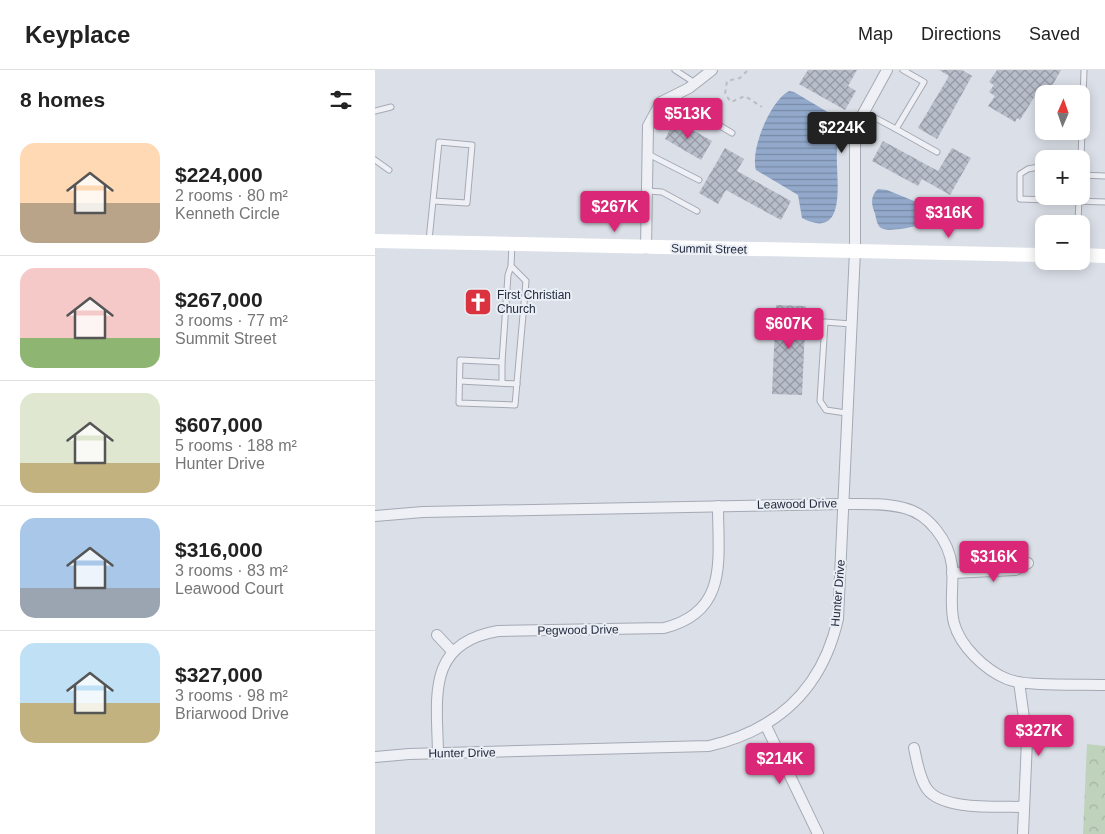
<!DOCTYPE html>
<meta charset="utf-8">
<style>
:root{--surface:#fff;--page:#f6f6f6;--text:#222;--muted:#767676;--line:#e0e0e0;--accent:#db2777}
body{margin:0;font-family:Arial,sans-serif;background:var(--page);color:var(--text);height:100vh;display:flex;flex-direction:column;font-size:19px;white-space:nowrap}
*{box-sizing:border-box;margin:0}
p{font-size:16px;color:var(--muted)}
.icon{flex:none;width:28px;height:28px;fill:none;stroke:currentColor;stroke-width:2;stroke-linecap:round;stroke-linejoin:round}
.map{position:relative;flex:1;overflow:hidden}
.sheet{display:flex;flex-direction:column;background:var(--surface);width:375px}
.sheet>*{flex:none}
.needle{width:32px;rotate:2deg}
.fabs{position:absolute;left:660px;top:15px;display:grid;gap:10px}
.fabs a{display:grid;place-items:center;width:55px;height:55px;border-radius:10px;background:var(--surface);box-shadow:0 2px 12px #0003;font-size:25px}
.price{position:absolute;translate:-50% -42px;padding:0 11px;border-radius:5px;background:var(--accent);color:#fff;font-size:16px;line-height:32px;filter:drop-shadow(0 1px 2px #0008)}
.price::after{content:'';position:absolute;left:50%;top:30px;width:15px;height:11px;margin-left:-8px;background:inherit;clip-path:polygon(0 0,100% 0,50% 100%)}
.price.selected{background:#222;color:#fff}
ul{padding:0;list-style:none}
li{display:flex;align-items:center;gap:15px;height:125px;padding:0 20px}
li+li{border-top:1px solid var(--line)}
li span{display:grid;place-items:center;flex:none;width:140px;height:100px;border-radius:15px;color:#555}
li>.icon{margin-inline-start:auto}
span .icon{width:60px;height:60px;fill:#fffc;stroke-width:1}
li b{font-size:21px}
h2{display:flex;justify-content:space-between;align-items:center;height:60px;padding:0 20px;font-size:21px}
header{display:flex;align-items:center;gap:30px;box-sizing:border-box;height:70px;padding:0 25px;background:var(--surface);border-bottom:1px solid var(--line)}
header strong{font-size:24px}
nav{display:flex;gap:28px;margin-inline-start:auto;font-size:18px}
main{display:flex;flex:1;min-height:0}
.map>svg:first-child{display:block}
</style>
<header>
<strong>Keyplace</strong>
<nav><a>Map</a><a>Directions</a><a>Saved</a></nav>
</header>
<main>
<section class="sheet">
<h2>8 homes<svg class="icon" aria-label="filters" viewBox="0 0 24 24"><path d="M4 7h16M4 17h16"/><circle cx="9" cy="7" r="2"/><circle cx="15" cy="17" r="2"/></svg></h2>
<ul>
<li><span style="background:linear-gradient(#ffd9b3 60%,#b9a48a 0)"><svg class="icon" aria-label="home" viewBox="0 0 24 24"><path d="M3 11l9-7 9 7M6 9v11h12V9"/></svg></span><div><b>$224,000</b><p>2 rooms · 80 m²</p><p>Kenneth Circle</p></div></li>
<li><span style="background:linear-gradient(#f6c9c9 70%,#8fb573 0)"><svg class="icon" aria-label="home" viewBox="0 0 24 24"><path d="M3 11l9-7 9 7M6 9v11h12V9"/></svg></span><div><b>$267,000</b><p>3 rooms · 77 m²</p><p>Summit Street</p></div></li>
<li><span style="background:linear-gradient(#dfe7d0 70%,#c2b280 0)"><svg class="icon" aria-label="home" viewBox="0 0 24 24"><path d="M3 11l9-7 9 7M6 9v11h12V9"/></svg></span><div><b>$607,000</b><p>5 rooms · 188 m²</p><p>Hunter Drive</p></div></li>
<li><span style="background:linear-gradient(#a9c7e8 70%,#9aa5b1 0)"><svg class="icon" aria-label="home" viewBox="0 0 24 24"><path d="M3 11l9-7 9 7M6 9v11h12V9"/></svg></span><div><b>$316,000</b><p>3 rooms · 83 m²</p><p>Leawood Court</p></div></li>
<li><span style="background:linear-gradient(#bfe0f5 60%,#c2b280 0)"><svg class="icon" aria-label="home" viewBox="0 0 24 24"><path d="M3 11l9-7 9 7M6 9v11h12V9"/></svg></span><div><b>$327,000</b><p>3 rooms · 98 m²</p><p>Briarwood Drive</p></div></li>
</ul>
</section>
<div class="map">
<svg width="730" height="764" viewBox="0 0 730 764">
<defs>
<pattern id="park-crowns" width="20" height="18" patternUnits="userSpaceOnUse" patternTransform="scale(1.25)"><rect width="20" height="18" fill="#bfd2bb"/><path d="M2 6a3 3 0 1 1 6 0M12 15a3 3 0 1 1 6 0" fill="none" stroke="#a4b4a2"/></pattern>
<pattern id="water-rules" width="6" height="5" patternUnits="userSpaceOnUse" patternTransform="scale(1.25)"><rect width="6" height="5" fill="#92a9cb"/><path d="M0 2.5h6" fill="none" stroke="#778aa6"/></pattern>
<pattern id="building-cross-hatch" width="8" height="8" patternUnits="userSpaceOnUse" patternTransform="scale(1.25)"><rect width="8" height="8" fill="#b8bdca"/><path d="M0 0l8 8M0 8l8-8" fill="none" stroke="#959aa5"/></pattern>
</defs>
<rect width="100%" height="100%" fill="#dbdfe7"/>
<!-- park -->
<polygon fill="url(#park-crowns)" points="712,674 730,676 730,764 708,764"/>
<!-- water -->
<g fill="url(#water-rules)">
<path d="M414,21L419,22L456,44L464,54C465,63 463,72 462,81C460,104 475,173 427,148L423,125L381,100C375,80 395,31 414,21Z"/>
<path d="M503,119L512,120L561,140L565,143L566,149C556,153 509,166 504,156C501,152 501,145 499,141C496,133 496,125 503,119Z"/>
</g>
<!-- building -->
<g fill="url(#building-cross-hatch)">
<polygon points="433,0 482,0 473,16 481,21 470,40 424,14"/>
<polygon points="564,0 587,0 597,6 562,69 543,58 574,6"/>
<polygon points="622,0 686,0 677,16 676,24 660,26 645,50 642,48 640,52 613,36 620,26 614,22 619,15 614,12"/>
<polygon points="300,50 337,71 326,90 290,69"/>
<polygon points="508,71 563,101 577,78 596,88 575,125 547,109 543,116 497,91"/>
<polygon points="350,78 369,89 362,101 416,131 406,150 351,120 343,134 324,123"/>
<polygon points="401,235 431,236 427,325 397,324"/>
</g>
<g fill="none" stroke-linecap="round" stroke-linejoin="round">
<!-- service casing -->
<g stroke="#a4a9b4" stroke-width="7">
<g id="service">
<polyline points="300,0 320,13"/>
<polyline points="301,25 310,35 357,63"/>
<polyline points="0,41 16,37"/>
<polyline points="489,42 521,59 549,12 528,0"/>
<polyline points="521,59 562,82"/>
<polyline points="273,84 324,110"/>
<polyline points="706,89 709,0"/>
<polyline points="0,90 14,100"/>
<polyline points="669,96 653,99 645,104 645,129 730,132"/>
<polyline points="706,105 730,106"/>
<polyline points="272,121 287,122 322,141"/>
<polyline points="703,154 704,126"/>
<polyline points="54,170 64,72 97,75 92,133 58,131"/>
<polyline points="136,196 133,205 127,292 85,290 84,333 140,335 151,211 136,196 137,174"/>
<polyline points="127,292 127,313"/>
<polyline points="85,311 142,314"/>
<polyline points="471,343 451,340 445,331 450,252 476,254"/>
</g>
</g>
<!-- minor casing -->
<g stroke="#a4a9b4" stroke-width="12">
<g id="minor">
<polyline points="271,178 273,56 286,32 314,18 337,0"/>
<path d="M0,446L48,442L468,434C488,434 510,433 529,438C554,444 574,471 577,496C579,515 574,534 579,553C585,576 610,600 632,609C652,617 706,614 730,615"/>
<polyline points="577,503 640,500 653,493"/>
<polyline points="62,565 77,581"/>
<polyline points="644,612 652,670 648,764"/>
<polyline points="391,656 443,764"/>
<path d="M539,678C542,691 544,707 552,719C568,741 624,736 649,737"/>
<path d="M63,683C62,627 51,573 123,561L289,558C354,542 343,489 343,436"/>
<path d="M0,687L34,684L334,676C403,660 447,619 463,549L480,181V72L484,51L512,0"/>
</g>
</g>
<!-- path -->
<polyline stroke="#b9bdc5" stroke-width="2" stroke-dasharray="4 4" stroke-linecap="butt" points="372,1 365,8 352,11 350,24 356,32 370,26 387,37"/>
<!-- service -->
<use href="#service" stroke="#eef0f5" stroke-width="5"/>
<!-- minor -->
<use href="#minor" stroke="#eef0f5" stroke-width="10"/>
<!-- secondary -->
<g stroke="#fff" stroke-width="14">
<polyline points="0,171 669,185"/>
<polyline points="706,185 730,186"/>
</g>
</g>
<!-- icons -->
<defs>
<g id="church-square" transform="scale(1.4375)"><rect x="-9" y="-9" width="18" height="18" rx="4" fill="#da323f" stroke="#eaeef5"/><path d="M-1.2-6h2.4v3.5h3.3v2.4h-3.3V6h-2.4V-.1h-3.3v-2.4h3.3Z" fill="#fff"/></g>
</defs>
<g fill-rule="evenodd">
<use href="#church-square" x="103" y="232"/>
</g>
<g text-anchor="middle" stroke-width="4" stroke-linejoin="round" paint-order="stroke">
<!-- street labels -->
<g font-size="12" fill="#242b3e" stroke="#eaeef5">
<text transform="translate(334 179) rotate(1)" y="4">Summit Street</text>
<text transform="translate(422 434) rotate(-1)" y="4">Leawood Drive</text>
<text transform="translate(463 523) rotate(-85)" y="4">Hunter Drive</text>
<text transform="translate(203 560) rotate(-1)" y="4">Pegwood Drive</text>
<text transform="translate(87 683) rotate(-1)" y="4">Hunter Drive</text>
</g>
<!-- poi labels -->
<g font-size="12" fill="#242b3e" stroke="#eaeef5" text-anchor="start">
<text x="122" y="229">First Christian<tspan x="122" dy="14">Church</tspan></text>
</g>
</g>
</svg>
<div class="fabs">
<a><svg class="needle" viewBox="-14 -14 28 28"><path d="M0-13l5 13h-10z" fill="#e53935"/><path d="M0 13l5-13h-10z" fill="#767676"/></svg></a>
<a>+</a>
<a>−</a>
</div>
<b class="price" style="left:313px;top:70px">$513K</b>
<b class="price selected" style="left:467px;top:84px">$224K</b>
<b class="price" style="left:240px;top:163px">$267K</b>
<b class="price" style="left:574px;top:169px">$316K</b>
<b class="price" style="left:414px;top:280px">$607K</b>
<b class="price" style="left:619px;top:513px">$316K</b>
<b class="price" style="left:664px;top:687px">$327K</b>
<b class="price" style="left:405px;top:715px">$214K</b>
</div>
</main>
